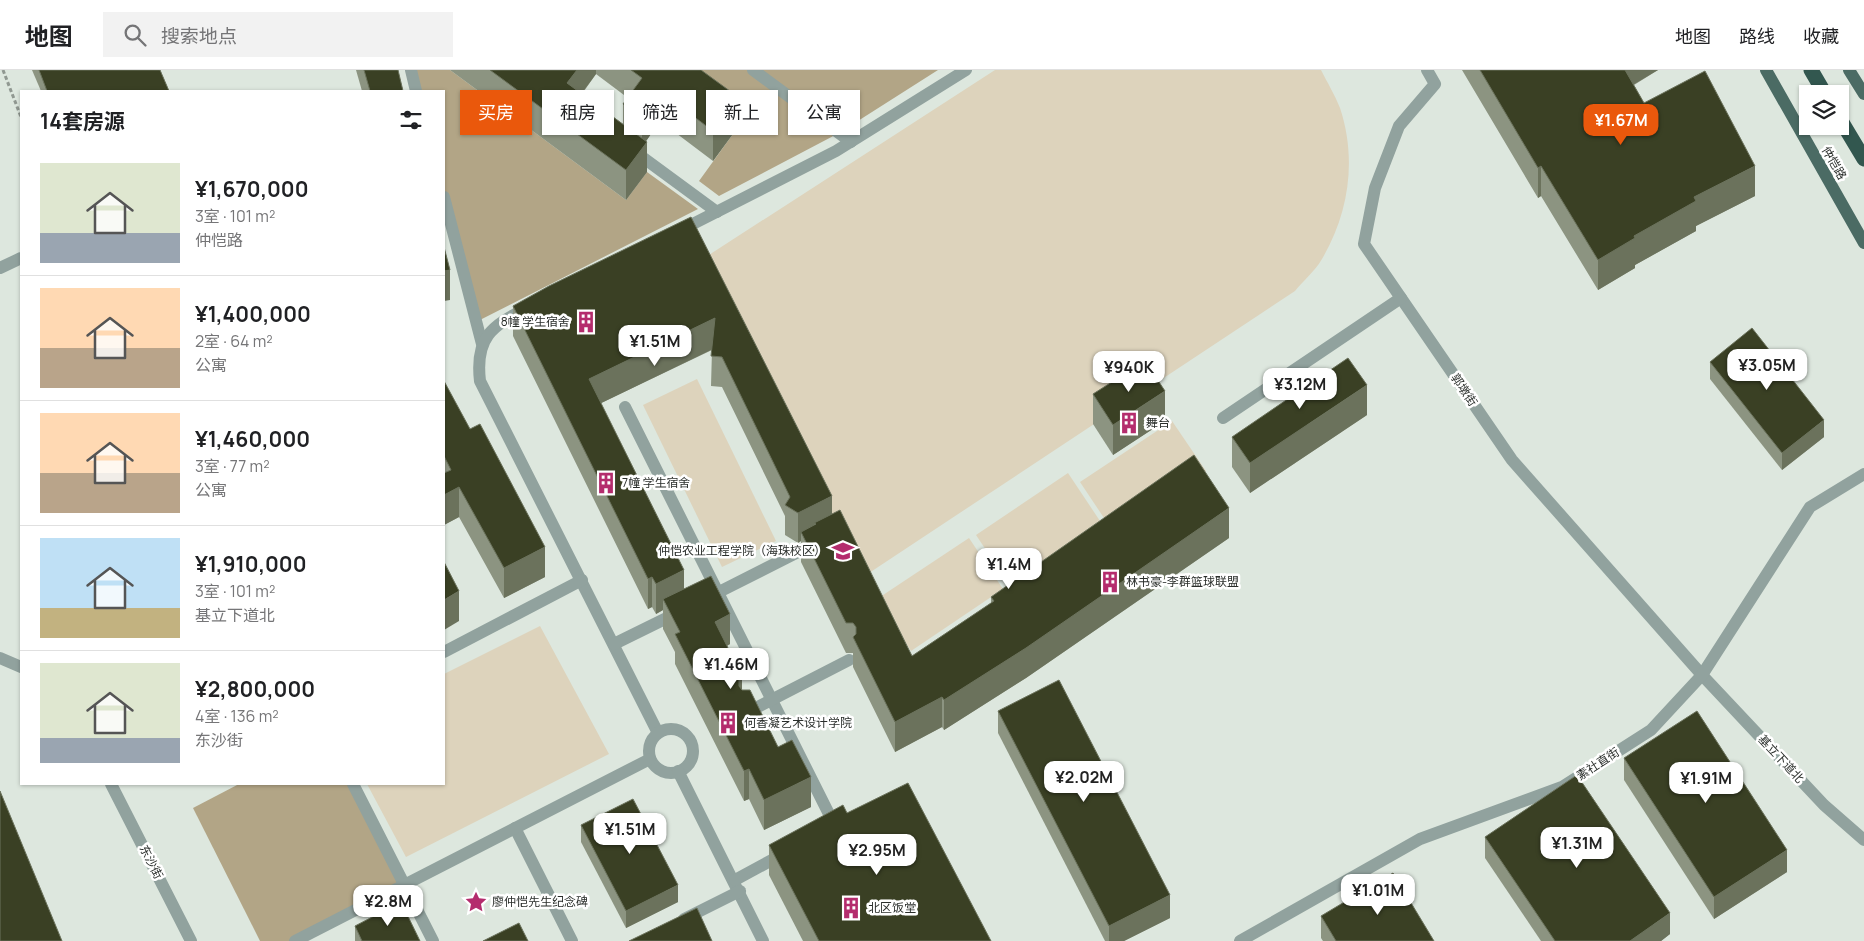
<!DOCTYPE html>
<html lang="zh">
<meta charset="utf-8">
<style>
:root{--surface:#fff;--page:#f2f2f2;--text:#202124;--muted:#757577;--line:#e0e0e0;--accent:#ea580c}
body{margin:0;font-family:Manrope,"Noto Sans SC",sans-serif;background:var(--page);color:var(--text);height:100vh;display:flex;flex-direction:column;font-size:19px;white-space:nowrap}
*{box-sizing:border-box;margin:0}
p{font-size:16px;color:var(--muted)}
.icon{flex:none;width:28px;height:28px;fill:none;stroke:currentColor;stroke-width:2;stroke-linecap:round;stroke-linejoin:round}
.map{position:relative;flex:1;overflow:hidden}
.drawer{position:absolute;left:20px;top:20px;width:425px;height:695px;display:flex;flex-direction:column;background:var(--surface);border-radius:0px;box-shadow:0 1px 4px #0004}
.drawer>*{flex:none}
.hud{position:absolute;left:460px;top:20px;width:475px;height:45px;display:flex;gap:10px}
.tools{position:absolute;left:1799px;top:15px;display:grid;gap:10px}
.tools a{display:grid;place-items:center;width:50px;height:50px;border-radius:0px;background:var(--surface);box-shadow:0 1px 4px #0004;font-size:25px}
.price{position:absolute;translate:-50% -42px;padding:0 11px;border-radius:10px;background:#fff;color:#222;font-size:16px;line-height:32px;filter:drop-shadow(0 1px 2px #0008)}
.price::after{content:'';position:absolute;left:50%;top:30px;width:15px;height:11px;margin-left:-8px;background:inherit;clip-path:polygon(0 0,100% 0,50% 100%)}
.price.current{background:var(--accent);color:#fff}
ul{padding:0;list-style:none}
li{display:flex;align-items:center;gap:15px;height:125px;padding:0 20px}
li+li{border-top:1px solid var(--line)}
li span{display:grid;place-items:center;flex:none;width:140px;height:100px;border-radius:0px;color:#555}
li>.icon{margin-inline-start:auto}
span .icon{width:60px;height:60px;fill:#fffc;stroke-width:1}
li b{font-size:21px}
h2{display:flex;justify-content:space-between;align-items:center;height:60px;padding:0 20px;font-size:21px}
.tag{padding:0 18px;border-radius:0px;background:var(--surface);box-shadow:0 1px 4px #0004;font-size:18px;line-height:45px}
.tag.current{background:var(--accent);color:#fff}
header{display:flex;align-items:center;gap:30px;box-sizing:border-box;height:70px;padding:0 25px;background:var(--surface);border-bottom:1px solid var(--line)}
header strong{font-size:24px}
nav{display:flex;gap:28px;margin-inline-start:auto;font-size:18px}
.search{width:350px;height:45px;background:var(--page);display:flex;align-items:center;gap:12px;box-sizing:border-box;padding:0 18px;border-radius:0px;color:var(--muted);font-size:19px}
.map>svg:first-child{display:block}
</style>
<header>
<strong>地图</strong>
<div class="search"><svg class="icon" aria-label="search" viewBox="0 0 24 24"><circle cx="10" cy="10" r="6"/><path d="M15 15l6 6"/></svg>搜索地点</div>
<nav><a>地图</a><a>路线</a><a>收藏</a></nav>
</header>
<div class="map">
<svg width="1864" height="871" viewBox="0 0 1864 871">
<rect width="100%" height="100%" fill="#dde7de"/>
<!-- green -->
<g fill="#ddd3bc">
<path d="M995,0H1321C1327,12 1335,25 1340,38C1357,89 1349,143 1322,189C1315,201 1303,211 1295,221L860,509L698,192Z"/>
<polygon points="697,309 776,471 722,497 643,335"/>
<polygon points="1172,351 1206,401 1114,463 1080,412"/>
<polygon points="1068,403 1102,454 1010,516 976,465"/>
<polygon points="969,468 1003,519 911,581 877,529"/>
<polygon points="540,556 609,684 406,787 367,714 444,714 444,604"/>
</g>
<!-- forest -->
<g fill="#b2a586">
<polygon points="411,0 450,0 626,130 647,102 698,139 476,252 444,127 444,21 416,21"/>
<polygon points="665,0 938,0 839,63 719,126 699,111 738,57"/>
<polygon points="239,714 353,714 404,815 296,871 260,871 193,738"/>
</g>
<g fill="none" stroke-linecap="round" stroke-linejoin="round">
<!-- path -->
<polyline stroke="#909891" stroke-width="3" stroke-dasharray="4 2.5" stroke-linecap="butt" points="3,0 21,47"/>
<!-- minor -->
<g stroke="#91a29e" stroke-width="12">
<polyline points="411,0 416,21"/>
<polyline points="753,0 851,72"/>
<polyline points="1427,0 1435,14 1399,56 1375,118 1364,174 1512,390 1702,605 1824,735 1864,770"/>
<polyline points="634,81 717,142"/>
<polyline points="444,127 482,274"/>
<polyline points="681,160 836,81 966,0"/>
<polyline points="0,198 21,188"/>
<path d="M527,238C491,256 475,268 480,311L658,663"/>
<polyline points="625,337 835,756"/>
<polyline points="1223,348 1401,228"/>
<polyline points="711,526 816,473"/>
<polyline points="614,574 677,543"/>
<polyline points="444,582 582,510"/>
<polyline points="0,588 21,597"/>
<polyline points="746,643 849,590"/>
<circle cx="671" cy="681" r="22"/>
<polyline points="678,701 763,871"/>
<polyline points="111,714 191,871"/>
<polyline points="353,714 433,871"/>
<polyline points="515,758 572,871"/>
<polyline points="735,810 783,784"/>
<polyline points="684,849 740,821"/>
<polyline points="295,871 650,689"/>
<polyline points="1240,871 1420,769 1562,717 1651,660 1702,605 1810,437 1864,404"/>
</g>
<!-- major -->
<g stroke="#4b6b64" stroke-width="12">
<polyline points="1766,0 1864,173"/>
<polyline points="1849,0 1864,24"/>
</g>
<!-- highway -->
<g stroke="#32574f" stroke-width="15">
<polyline points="1811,0 1825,24"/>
<polyline points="1840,49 1864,89"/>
</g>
</g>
<!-- wall -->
<g fill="#8c9481" fill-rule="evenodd">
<polygon points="32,0 160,0 169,21 41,21"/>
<polygon points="356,0 398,0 403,21 362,21"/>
<path d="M450,0H701L738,57L713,91L660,51L646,71L647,102L626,130ZM596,4L628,28L623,34V54L582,24Z"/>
<polygon points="1462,0 1658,0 1634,15 1644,33 1755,126 1696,156 1696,161 1635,195 1635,198 1598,220 1541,126 1538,128"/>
<polygon points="691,147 832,444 912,586 991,533 991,527 1229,468 1026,608 944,660 942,657 895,682 853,597 853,583 846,583 801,492 801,471 798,473 785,465 785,446 722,317 711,316 712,280 601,333 684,519 730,574 727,576 742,620 778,677 811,737 764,760 749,729 744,731 675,594 675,582 663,559 663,540 656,544 652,537 648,539 513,266 513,236"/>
<polygon points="1710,292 1824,367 1782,400 1710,309"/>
<polygon points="444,311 545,507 504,528 459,447 444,455"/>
<polygon points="1093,324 1165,351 1113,385 1093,354"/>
<polygon points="1367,345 1250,423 1232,397 1232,367"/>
<polygon points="998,641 1170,848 1124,871 1105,871 998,663"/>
<polygon points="1624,688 1787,802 1714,849 1624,710"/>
<polygon points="847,743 991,871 803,871 769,805 769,775"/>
<polygon points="581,755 678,832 626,858 581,772"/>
<polygon points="1485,767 1670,864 1661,871 1541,871 1485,788"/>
<polygon points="1321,846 1434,871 1323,871 1321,868"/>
<polygon points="355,856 420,871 355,871"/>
</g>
<!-- shaded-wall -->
<g fill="#6b725c">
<polygon points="577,0 596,0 596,4 567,43 567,13"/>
<polygon points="1621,0 1658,0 1621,22"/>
<polygon points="660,21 660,51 642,77 642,47"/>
<polygon points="738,27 738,57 713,91 713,61"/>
<polygon points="647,72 647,102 626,130 626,100"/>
<polygon points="1541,96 1541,126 1538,128 1538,98"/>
<polygon points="1755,96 1755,126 1696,156 1696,161 1635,195 1635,198 1598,220 1598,190 1634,166 1694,127"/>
<polygon points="450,200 450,230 444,231 444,201"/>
<polygon points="715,248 715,278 589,339 589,309"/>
<polygon points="1367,315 1367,345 1250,423 1250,393"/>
<polygon points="1165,321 1165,351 1113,385 1113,355"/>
<polygon points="1824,350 1824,367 1782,400 1782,383"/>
<polygon points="459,417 459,447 444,455 444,425"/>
<polygon points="832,426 832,456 816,454 814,453 814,465 801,462 801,471 798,473 798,443"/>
<polygon points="1229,438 1229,468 1026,608 944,660 944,630"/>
<polygon points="545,477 545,507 504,528 504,498"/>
<polygon points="684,500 684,530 663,529 663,540 656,544 656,514"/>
<polygon points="652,507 652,537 648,539 648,509"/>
<polygon points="459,521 459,551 444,560 444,530"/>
<polygon points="730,544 730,574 715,582 715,552"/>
<polygon points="742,606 742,636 739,646 739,609"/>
<polygon points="942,627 942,657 895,682 895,652"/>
<polygon points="749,699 749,729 744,731 744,701"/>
<polygon points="811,707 811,737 764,760 764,730"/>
<polygon points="1787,780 1787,802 1714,849 1714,827"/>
<polygon points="678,815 678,832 626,858 626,841"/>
<polygon points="1170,825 1170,848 1124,871 1109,871 1109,856"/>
<polygon points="1670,843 1670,864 1661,871 1630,871"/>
</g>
<!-- building -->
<g fill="#3a4024" stroke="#6b725c">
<polygon points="39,0 160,0 169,21 47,21"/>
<polygon points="364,0 398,0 403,21 370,21"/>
<polygon points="490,0 577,0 567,13 647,72 626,100"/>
<polygon points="631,0 701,0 738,27 713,61 660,21 642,47 623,34 642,8"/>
<polygon points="1480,0 1625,0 1644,33 1705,1 1755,96 1694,127 1696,131 1634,166 1635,168 1598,190 1541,96 1538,98"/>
<polygon points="691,147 832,426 798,443 785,435 790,427 722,287 711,286 715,248 589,309 684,500 656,514 652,507 648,509 513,236 549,216"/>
<polygon points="444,177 450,200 444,201"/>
<polygon points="1752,258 1824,350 1782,383 1710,292"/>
<polygon points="1348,288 1367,315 1250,393 1232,367"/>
<polygon points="1145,291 1165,321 1113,355 1093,324"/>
<polygon points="444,311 470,359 480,354 545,477 504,498 459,417 444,425 444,403 451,400 444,386"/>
<polygon points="1194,385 1229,438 1026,578 944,630 942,627 895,652 853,567 856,564 856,557 853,553 846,553 801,462 816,454 814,453 840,440 912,586 994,531 991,527"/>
<polygon points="444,492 459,521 444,530"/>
<polygon points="711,506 730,544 715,552 742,606 739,609 739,616 742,620 750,620 778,677 792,670 811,707 764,730 749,699 744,701 675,564 680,562 663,529"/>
<polygon points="1059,610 1170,825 1109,856 998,641"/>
<polygon points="1697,641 1787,780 1714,827 1624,688"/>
<polygon points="1577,705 1670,843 1630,871 1555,871 1485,767"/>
<polygon points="908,713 991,871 819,871 769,775 843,735 847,743"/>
<polygon points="0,721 62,871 0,871"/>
<polygon points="633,729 678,815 626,841 581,755"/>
<polygon points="1393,803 1434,871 1336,871 1321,846"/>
<polygon points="401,832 420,871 362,871 355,856"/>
<polygon points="697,838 712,871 629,871"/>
<polygon points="519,853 528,871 483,871"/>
</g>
<!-- icons -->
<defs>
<g id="building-bare" transform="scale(1.725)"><path d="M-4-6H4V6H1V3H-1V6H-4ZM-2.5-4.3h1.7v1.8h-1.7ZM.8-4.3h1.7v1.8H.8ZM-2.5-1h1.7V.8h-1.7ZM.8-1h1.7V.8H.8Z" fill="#b42c6d" stroke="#fff" stroke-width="2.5" paint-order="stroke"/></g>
<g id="university-bare" transform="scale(1.725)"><path d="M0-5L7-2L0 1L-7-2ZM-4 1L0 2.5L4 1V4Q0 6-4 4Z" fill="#b42c6d" stroke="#fff" stroke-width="2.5" paint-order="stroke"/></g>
<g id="sight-bare" transform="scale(1.725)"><path d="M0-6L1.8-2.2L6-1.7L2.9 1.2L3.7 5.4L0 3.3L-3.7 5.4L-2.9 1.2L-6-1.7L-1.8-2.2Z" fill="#b42c6d" stroke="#fff" stroke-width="2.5" paint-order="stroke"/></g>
</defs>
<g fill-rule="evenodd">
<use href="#building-bare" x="586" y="252"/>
<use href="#building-bare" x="1129" y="353"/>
<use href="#building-bare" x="606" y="413"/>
<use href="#university-bare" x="843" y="481"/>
<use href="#building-bare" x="1110" y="512"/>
<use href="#building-bare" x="728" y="653"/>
<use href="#sight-bare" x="476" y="832"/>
<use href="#building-bare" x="851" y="838"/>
</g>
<g text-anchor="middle" stroke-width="5" stroke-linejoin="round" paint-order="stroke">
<!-- street labels -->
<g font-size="12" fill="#2a2e2b" stroke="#fff">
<text transform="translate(1834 93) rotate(60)" y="4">仲恺路</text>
<text transform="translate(1464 320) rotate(56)" y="4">郭墩街</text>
<text transform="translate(1781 689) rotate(47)" y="4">基立下道北</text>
<text transform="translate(1598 694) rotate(-33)" y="4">素社直街</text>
<text transform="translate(151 792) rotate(63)" y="4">东沙街</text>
</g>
<!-- poi labels -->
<g font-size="12" fill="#2a2e2b" stroke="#fff" text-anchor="start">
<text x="570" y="256" text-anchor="end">8幢 学生宿舍</text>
<text x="1146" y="357">舞台</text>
<text x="622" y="417">7幢 学生宿舍</text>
<text x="826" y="485" text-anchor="end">仲恺农业工程学院（海珠校区）</text>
<text x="1126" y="516">林书豪-李群篮球联盟</text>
<text x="744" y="657">何香凝艺术设计学院</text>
<text x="492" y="836">廖仲恺先生纪念碑</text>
<text x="868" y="842">北区饭堂</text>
</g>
</g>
</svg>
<div class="tools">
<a><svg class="icon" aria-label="layers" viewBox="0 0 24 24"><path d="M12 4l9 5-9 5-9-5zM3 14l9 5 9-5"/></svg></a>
</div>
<b class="price current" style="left:1621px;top:76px">¥1.67M</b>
<b class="price" style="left:655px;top:297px">¥1.51M</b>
<b class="price" style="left:1767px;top:321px">¥3.05M</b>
<b class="price" style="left:1129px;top:323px">¥940K</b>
<b class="price" style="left:1300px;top:340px">¥3.12M</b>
<b class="price" style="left:1009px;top:520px">¥1.4M</b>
<b class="price" style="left:731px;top:620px">¥1.46M</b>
<b class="price" style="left:1084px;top:733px">¥2.02M</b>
<b class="price" style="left:1706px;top:734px">¥1.91M</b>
<b class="price" style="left:630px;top:785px">¥1.51M</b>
<b class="price" style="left:1577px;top:799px">¥1.31M</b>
<b class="price" style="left:877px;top:806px">¥2.95M</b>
<b class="price" style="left:1378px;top:846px">¥1.01M</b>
<b class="price" style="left:388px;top:857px">¥2.8M</b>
<div class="hud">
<a class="tag current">买房</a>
<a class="tag">租房</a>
<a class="tag">筛选</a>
<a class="tag">新上</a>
<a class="tag">公寓</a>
</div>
<section class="drawer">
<h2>14套房源<svg class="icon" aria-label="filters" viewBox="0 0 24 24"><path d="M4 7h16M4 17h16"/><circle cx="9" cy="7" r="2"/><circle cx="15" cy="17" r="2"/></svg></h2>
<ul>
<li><span style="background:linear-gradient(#dfe7d0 70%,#9aa5b1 0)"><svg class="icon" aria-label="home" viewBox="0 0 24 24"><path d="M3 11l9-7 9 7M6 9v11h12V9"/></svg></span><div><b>¥1,670,000</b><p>3室 · 101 m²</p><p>仲恺路</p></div></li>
<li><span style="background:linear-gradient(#ffd9b3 60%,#b9a48a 0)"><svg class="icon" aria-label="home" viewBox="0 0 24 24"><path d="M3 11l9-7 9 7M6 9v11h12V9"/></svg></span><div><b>¥1,400,000</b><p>2室 · 64 m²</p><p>公寓</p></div></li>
<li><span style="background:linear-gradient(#ffd9b3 60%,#b9a48a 0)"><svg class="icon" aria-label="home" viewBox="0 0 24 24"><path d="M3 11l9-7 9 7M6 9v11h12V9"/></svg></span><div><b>¥1,460,000</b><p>3室 · 77 m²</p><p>公寓</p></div></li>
<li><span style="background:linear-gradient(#bfe0f5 70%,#c2b280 0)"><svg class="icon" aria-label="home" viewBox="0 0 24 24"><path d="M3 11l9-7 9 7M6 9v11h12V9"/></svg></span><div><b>¥1,910,000</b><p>3室 · 101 m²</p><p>基立下道北</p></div></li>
<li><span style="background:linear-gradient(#dfe7d0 75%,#9aa5b1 0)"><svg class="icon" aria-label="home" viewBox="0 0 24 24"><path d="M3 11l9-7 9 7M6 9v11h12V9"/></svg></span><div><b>¥2,800,000</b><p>4室 · 136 m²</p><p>东沙街</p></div></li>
</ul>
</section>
</div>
